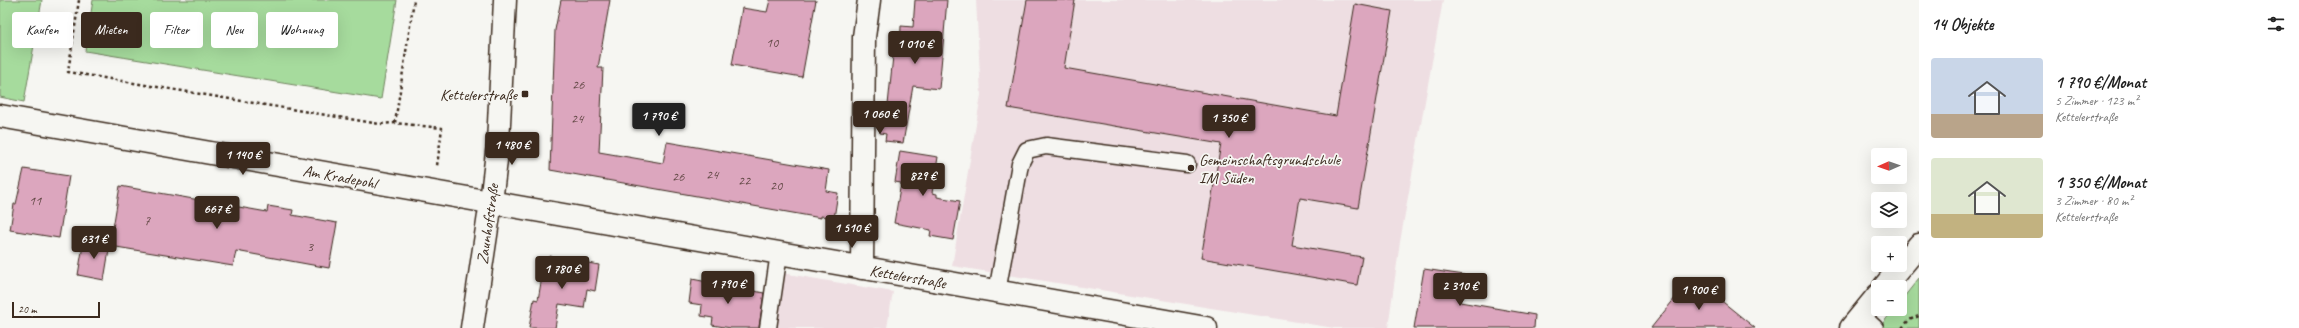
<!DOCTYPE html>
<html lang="de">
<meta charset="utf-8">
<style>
:root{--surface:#fff;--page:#f6f6f6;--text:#222;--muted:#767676;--accent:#3b2a1e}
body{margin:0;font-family:Caveat,sans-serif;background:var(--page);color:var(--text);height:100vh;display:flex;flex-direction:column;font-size:15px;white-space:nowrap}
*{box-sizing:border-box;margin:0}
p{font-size:13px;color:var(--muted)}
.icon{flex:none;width:22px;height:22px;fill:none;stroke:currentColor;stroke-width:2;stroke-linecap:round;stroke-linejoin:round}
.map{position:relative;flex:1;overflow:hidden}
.details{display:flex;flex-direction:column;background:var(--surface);width:380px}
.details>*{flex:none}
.hud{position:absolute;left:12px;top:12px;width:380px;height:36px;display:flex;gap:8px}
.needle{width:26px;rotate:268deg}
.controls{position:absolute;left:1871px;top:148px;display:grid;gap:8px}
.controls a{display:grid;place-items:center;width:36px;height:36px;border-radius:4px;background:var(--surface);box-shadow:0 4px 16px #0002;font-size:20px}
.scale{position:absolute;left:12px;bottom:10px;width:88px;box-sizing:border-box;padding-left:4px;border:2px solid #3b2a1e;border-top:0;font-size:11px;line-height:14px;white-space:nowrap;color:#3b2a1e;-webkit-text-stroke:3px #f6f6f2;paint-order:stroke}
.price{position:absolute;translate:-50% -34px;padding:0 9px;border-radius:4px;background:var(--accent);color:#fff;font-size:13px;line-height:26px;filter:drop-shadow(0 1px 2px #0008)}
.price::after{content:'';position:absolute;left:50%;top:24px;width:12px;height:9px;margin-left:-6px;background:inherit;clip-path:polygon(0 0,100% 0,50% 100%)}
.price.on{background:#222;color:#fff}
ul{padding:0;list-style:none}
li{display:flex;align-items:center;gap:12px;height:100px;padding:0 12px}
li span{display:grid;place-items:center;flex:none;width:112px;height:80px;border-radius:4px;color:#555}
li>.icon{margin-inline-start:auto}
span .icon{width:48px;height:48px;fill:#fffc;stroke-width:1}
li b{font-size:17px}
h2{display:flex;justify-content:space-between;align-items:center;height:48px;padding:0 12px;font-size:17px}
.pill{padding:0 14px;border-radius:4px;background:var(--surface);box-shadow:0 4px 16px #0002;font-size:14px;line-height:36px}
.pill.on{background:var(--accent);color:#fff}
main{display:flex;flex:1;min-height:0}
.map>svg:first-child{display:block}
</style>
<main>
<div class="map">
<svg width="1919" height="328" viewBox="0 0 1919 328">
<rect width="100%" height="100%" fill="#f6f6f2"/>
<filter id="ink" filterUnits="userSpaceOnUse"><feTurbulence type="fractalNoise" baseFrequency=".025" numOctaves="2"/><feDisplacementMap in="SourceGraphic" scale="8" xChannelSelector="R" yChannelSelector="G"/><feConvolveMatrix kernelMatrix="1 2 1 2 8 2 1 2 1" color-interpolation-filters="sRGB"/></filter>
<g filter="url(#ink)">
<!-- built -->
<g fill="#eedee2">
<polygon points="976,0 1443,0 1400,242 1388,328 1334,328 952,266 981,95"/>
<polygon points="782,273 893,292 887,328 776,328"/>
</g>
<!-- green -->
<g fill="#a6db9d" stroke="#70825e">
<polygon points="0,0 42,0 24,102 0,97"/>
<polygon points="93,0 397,0 381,99 85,51"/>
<polygon points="1919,278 1919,328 1879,328 1894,309 1900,309 1900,302"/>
</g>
<!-- building -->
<g fill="#dca6be" stroke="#3b2a1e">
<polygon points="561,0 610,0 598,68 603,68 599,152 663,163 667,142 829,170 826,191 838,193 834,218 821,216 821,218 550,170 555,30"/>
<polygon points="770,0 816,0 802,77 732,65 742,8 767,12"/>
<polygon points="915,0 947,0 939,89 913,86 903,143 885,141 886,134 880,133 881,104 888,105 893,56 900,56 901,26 913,27"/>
<polygon points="1027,0 1075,0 1064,68 1336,116 1355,4 1392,11 1358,208 1300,198 1292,245 1362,257 1357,285 1201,258 1221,144 1008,108"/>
<polygon points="900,151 938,157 932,193 937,194 937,197 960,201 953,240 930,236 931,230 894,223 901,183 895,182"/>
<polygon points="24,169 69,176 59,238 10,230 14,204 16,204"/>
<polygon points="120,186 267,212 268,206 293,210 292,215 337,223 329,268 236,251 233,266 110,246"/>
<polygon points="84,239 110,244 104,280 78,275"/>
<polygon points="550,256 599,265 595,291 587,289 584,308 559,304 555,328 529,328 534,299 538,300 543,271 548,272"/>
<polygon points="1424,269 1464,275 1460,302 1535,315 1534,328 1414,328"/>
<polygon points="1692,277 1755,328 1651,328"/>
<polygon points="692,279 764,293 759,328 731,328 712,325 713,318 701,316 702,305 689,303"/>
</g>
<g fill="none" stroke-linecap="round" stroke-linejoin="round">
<!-- service casing -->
<g stroke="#3b2a1e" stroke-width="19">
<g id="service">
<polyline points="997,292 1020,164 1027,150 1046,146 1187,164"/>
<polyline points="1861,315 1875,328"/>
<polyline points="768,328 779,253"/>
</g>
</g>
<!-- minor casing -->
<g stroke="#3b2a1e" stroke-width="25">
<g id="minor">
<polyline points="0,116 1206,328"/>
<polyline points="862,268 864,37 869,0"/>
<polyline points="1884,287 1919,245"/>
<polyline points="1851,328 1878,295"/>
</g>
</g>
<!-- tertiary casing -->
<g stroke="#3b2a1e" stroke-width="25">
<polyline id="tertiary" points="472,328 491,202 498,144 505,0"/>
</g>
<!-- path -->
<g stroke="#3b2a1e" stroke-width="2.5" stroke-dasharray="3 3" stroke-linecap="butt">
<polyline points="79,0 68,72 380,124 395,123 442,128 437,166"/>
<polyline points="395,123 414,0"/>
<polyline points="1902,328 1909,320 1919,316"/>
</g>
<!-- service -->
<use href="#service" stroke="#f6f6f2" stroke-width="16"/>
<!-- minor -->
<use href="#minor" stroke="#f6f6f2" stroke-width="22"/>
<!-- tertiary -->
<use href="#tertiary" stroke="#f6f6f2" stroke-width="22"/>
</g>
</g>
<!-- markers -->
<g fill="#3b2a1e" stroke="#f6f6f2" stroke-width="1.5">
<rect x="521" y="90" width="8" height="8" rx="2"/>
<circle cx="1191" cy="168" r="4"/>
</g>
<g text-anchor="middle" stroke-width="3.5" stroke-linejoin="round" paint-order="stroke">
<!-- number labels -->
<g font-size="14" fill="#634946">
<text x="772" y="47">10</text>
<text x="578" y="89">26</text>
<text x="577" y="123">24</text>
<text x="712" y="179">24</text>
<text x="678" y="181">26</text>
<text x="744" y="185">22</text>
<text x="776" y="190">20</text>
<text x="35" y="205">11</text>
<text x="147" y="225">7</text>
<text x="310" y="251">3</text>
</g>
<!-- poi labels -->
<g font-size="16" fill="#3b2a1e" stroke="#f6f6f2" text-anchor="end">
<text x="517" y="100">Kettelerstraße</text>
<text x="1199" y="165" text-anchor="start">Gemeinschaftsgrundschule<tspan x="1199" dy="18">IM Süden</tspan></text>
</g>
<!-- street labels -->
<g font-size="16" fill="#3b2a1e" stroke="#f6f6f2">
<text transform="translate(340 176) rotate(10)" y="6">Am Kradepohl</text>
<text transform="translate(487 224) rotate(-82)" y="6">Zaunhofstraße</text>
<text transform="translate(908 276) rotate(10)" y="6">Kettelerstraße</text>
</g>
</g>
</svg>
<div class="controls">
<a><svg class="needle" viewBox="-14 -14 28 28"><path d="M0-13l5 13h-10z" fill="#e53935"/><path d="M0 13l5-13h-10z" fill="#767676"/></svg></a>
<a><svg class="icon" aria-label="layers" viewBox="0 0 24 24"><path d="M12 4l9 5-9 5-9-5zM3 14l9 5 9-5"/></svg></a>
<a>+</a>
<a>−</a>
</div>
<div class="scale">20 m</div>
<b class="price" style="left:915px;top:65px">1 010 €</b>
<b class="price" style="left:880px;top:135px">1 060 €</b>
<b class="price on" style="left:659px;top:137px">1 790 €</b>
<b class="price" style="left:1229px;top:139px">1 350 €</b>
<b class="price" style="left:512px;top:166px">1 480 €</b>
<b class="price" style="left:243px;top:176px">1 140 €</b>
<b class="price" style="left:923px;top:197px">829 €</b>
<b class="price" style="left:217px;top:230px">667 €</b>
<b class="price" style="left:852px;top:249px">1 510 €</b>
<b class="price" style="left:94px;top:260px">631 €</b>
<b class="price" style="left:562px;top:290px">1 780 €</b>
<b class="price" style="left:728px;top:305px">1 790 €</b>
<b class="price" style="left:1460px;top:307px">2 310 €</b>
<b class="price" style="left:1699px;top:311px">1 900 €</b>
<div class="hud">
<a class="pill">Kaufen</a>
<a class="pill on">Mieten</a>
<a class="pill">Filter</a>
<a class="pill">Neu</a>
<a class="pill">Wohnung</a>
</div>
</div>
<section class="details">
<h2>14 Objekte<svg class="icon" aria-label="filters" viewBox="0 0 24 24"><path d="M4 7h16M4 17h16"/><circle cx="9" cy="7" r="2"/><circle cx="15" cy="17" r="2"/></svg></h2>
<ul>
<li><span style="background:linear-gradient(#c9d6e8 70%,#b9a48a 0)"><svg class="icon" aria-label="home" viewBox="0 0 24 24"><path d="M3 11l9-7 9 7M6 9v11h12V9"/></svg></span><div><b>1 790 €/Monat</b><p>5 Zimmer · 123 m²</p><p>Kettelerstraße</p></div></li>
<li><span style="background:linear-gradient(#dfe7d0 70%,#c2b280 0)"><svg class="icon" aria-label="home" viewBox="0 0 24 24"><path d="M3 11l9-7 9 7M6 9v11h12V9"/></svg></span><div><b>1 350 €/Monat</b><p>3 Zimmer · 80 m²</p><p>Kettelerstraße</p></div></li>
</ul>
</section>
</main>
